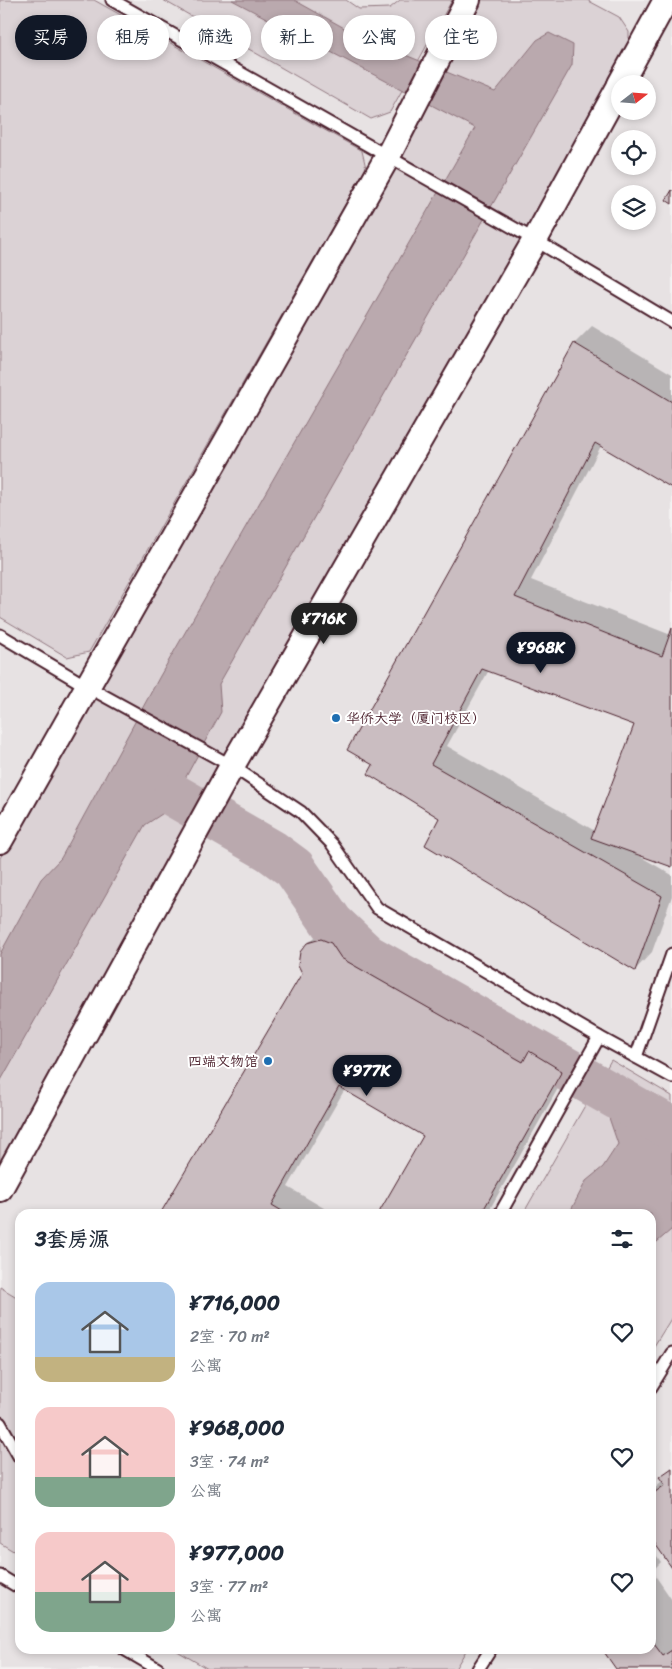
<!DOCTYPE html>
<html lang="zh">
<meta charset="utf-8">
<style>
:root{--surface:#fff;--page:#f6f6f7;--text:#1f2937;--muted:#747a83;--accent:#111827}
body{margin:0;font-family:Sriracha,"LXGW WenKai TC",sans-serif;background:var(--page);color:var(--text);height:100vh;display:flex;flex-direction:column;font-size:19px;white-space:nowrap}
*{box-sizing:border-box;margin:0}
p{font-size:16px;color:var(--muted)}
.icon{flex:none;width:28px;height:28px;fill:none;stroke:currentColor;stroke-width:2;stroke-linecap:round;stroke-linejoin:round}
.map{position:relative;flex:1;overflow:hidden}
.panel{position:absolute;left:15px;top:1209px;width:641px;height:445px;display:flex;flex-direction:column;background:var(--surface);border-radius:15px;box-shadow:0 2px 8px #0003}
.panel>*{flex:none}
.banner{position:absolute;left:15px;top:15px;width:642px;height:45px;display:flex;gap:10px}
.needle{width:32px;rotate:73deg}
.tools{position:absolute;left:611px;top:75px;display:grid;gap:10px}
.tools a{display:grid;place-items:center;width:45px;height:45px;border-radius:50%;background:var(--surface);box-shadow:0 2px 8px #0003;font-size:25px}
.price{position:absolute;translate:-50% -42px;padding:0 11px;border-radius:18px;background:var(--accent);color:#fff;font-size:16px;line-height:32px;filter:drop-shadow(0 1px 2px #0008)}
.price::after{content:'';position:absolute;left:50%;top:30px;width:15px;height:11px;margin-left:-8px;background:inherit;clip-path:polygon(0 0,100% 0,50% 100%)}
.price.on{background:#222;color:#fff}
ul{padding:0;list-style:none}
li{display:flex;align-items:center;gap:15px;height:125px;padding:0 20px}
li span{display:grid;place-items:center;flex:none;width:140px;height:100px;border-radius:15px;color:#555}
li>.icon{margin-inline-start:auto}
span .icon{width:60px;height:60px;fill:#fffc;stroke-width:1}
li b{font-size:21px}
h2{display:flex;justify-content:space-between;align-items:center;height:60px;padding:0 20px;font-size:21px}
.tag{padding:0 18px;border-radius:22px;background:var(--surface);box-shadow:0 2px 8px #0003;font-size:18px;line-height:45px}
.tag.on{background:var(--accent);color:#fff}
.map>svg:first-child{display:block}
</style>
<div class="map">
<svg width="672" height="1669" viewBox="0 0 672 1669">
<rect width="100%" height="100%" fill="#f4f2f2"/>
<filter id="ink" filterUnits="userSpaceOnUse"><feTurbulence type="fractalNoise" baseFrequency=".02" numOctaves="2"/><feDisplacementMap in="SourceGraphic" scale="10" xChannelSelector="R" yChannelSelector="G"/><feConvolveMatrix kernelMatrix="1 2 1 2 8 2 1 2 1" color-interpolation-filters="sRGB"/></filter>
<g filter="url(#ink)">
<!-- built -->
<path fill="#e7e2e3" fill-rule="evenodd" d="M0,0H672V1669H0ZM620,84H648V111H620ZM620,139H648V166H620ZM620,194H648V221H620ZM20,1214H651V1649H20Z"/>
<!-- green -->
<g fill="#dbd2d5" stroke="#927880">
<polygon points="0,0 94,0 362,151 366,168 89,652 67,657 0,617"/>
<polygon points="163,0 346,0 359,9 390,8 400,0 452,0 390,112 371,119"/>
<polygon points="474,0 587,0 619,17 629,32 629,50 0,1163 0,858"/>
<polygon points="611,1060 672,1096 672,1317 651,1351 651,1214 523,1214"/>
<polygon points="0,1287 20,1299 20,1429 16,1436 20,1439 20,1555 0,1543"/>
<polygon points="174,1649 467,1649 455,1669 208,1669"/>
</g>
<!-- water -->
<g fill="#baa9ae" stroke="#8d727a">
<polygon points="232,0 294,0 357,35 495,92 537,40 549,33 573,45 572,65 219,684 221,712 168,810 145,825 0,1082 0,954 41,879 61,858 160,676 475,128"/>
<polygon points="596,1086 672,1129 672,1228 671,1230 651,1247 651,1214 569,1214 586,1181 603,1167 618,1144 606,1109 596,1099"/>
</g>
<!-- shadow -->
<g fill="#0003" fill-rule="evenodd">
<path d="M592,326L672,374V487L601,446L531,580L671,635L672,632V866L636,853V854L672,875V896L652,952L635,970L441,817L370,773L575,343ZM489,670L636,724L595,831L447,746Z"/>
<polygon points="339,922 349,926 358,941 538,1044 547,1035 578,1053 487,1214 380,1214 425,1136 345,1089 288,1187 334,1214 162,1214 304,973 308,944 326,926"/>
<polygon points="672,1467 672,1566 651,1536 651,1491 663,1480 661,1478"/>
<polygon points="651,1548 661,1562 652,1571 672,1600 672,1669 617,1669 603,1649 651,1649"/>
</g>
<g fill="none" stroke-linecap="round" stroke-linejoin="round">
<!-- river -->
<polyline stroke="#baa9ae" stroke-width="44" points="175,796 271,851 294,868 332,923 367,956 672,1129"/>
</g>
<!-- building -->
<g fill="#cabdc1" stroke="#4a1f2b">
<polygon points="672,190 672,204 666,200"/>
<polygon points="574,343 672,402 672,488 595,443 515,597 662,656 672,628 672,867 591,838 634,725 482,669 431,764 662,896 635,971 425,845 439,818 368,774 373,765 347,750"/>
<polygon points="321,939 331,943 341,958 523,1062 529,1051 562,1071 481,1214 378,1214 423,1136 339,1087 272,1205 287,1214 160,1214 302,973 298,965 300,952 307,943"/>
<polygon points="672,1468 672,1568 651,1538 651,1495 665,1485 659,1477"/>
<polygon points="651,1640 663,1656 672,1650 672,1669 616,1669 602,1649 651,1649"/>
</g>
<g fill="none" stroke-linecap="round" stroke-linejoin="round">
<!-- lane casing -->
<g stroke="#4a1f2b" stroke-width="15">
<g id="lane">
<polyline points="112,0 535,240 672,322"/>
<polyline points="0,635 88,687 232,766 301,812 332,844 377,908 599,1037 672,1077"/>
<polyline points="636,1057 672,954"/>
<polyline points="500,1214 599,1037"/>
<polyline points="651,1387 672,1353"/>
<polyline points="0,1423 20,1458"/>
<polyline points="0,1576 20,1588"/>
<polyline points="124,1649 158,1669"/>
<polyline points="478,1669 491,1649"/>
</g>
</g>
<!-- street casing -->
<g stroke="#4a1f2b" stroke-width="28">
<g id="street">
<polyline points="620,84 666,0"/>
<polyline points="0,841 388,156 468,0"/>
<polyline points="0,1189 232,766 535,240 620,85"/>
</g>
</g>
<!-- lane -->
<use href="#lane" stroke="#fff" stroke-width="11"/>
<!-- street -->
<use href="#street" stroke="#fff" stroke-width="24"/>
</g>
</g>
<!-- markers -->
<g fill="#1f6fb2" stroke="#fff" stroke-width="2">
<circle cx="336" cy="718" r="5"/>
<circle cx="268" cy="1061" r="5"/>
</g>
<g text-anchor="middle" stroke-width="4" stroke-linejoin="round" paint-order="stroke">
<!-- poi labels -->
<g font-size="14" fill="#4a1f2b" stroke="#fff" text-anchor="start">
<text x="346" y="723">华侨大学（厦门校区）</text>
<text x="258" y="1066" text-anchor="end">四端文物馆</text>
</g>
</g>
</svg>
<div class="tools">
<a><svg class="needle" viewBox="-14 -14 28 28"><path d="M0-13l5 13h-10z" fill="#e53935"/><path d="M0 13l5-13h-10z" fill="#747a83"/></svg></a>
<a><svg class="icon" aria-label="locate" viewBox="0 0 24 24"><circle cx="12" cy="12" r="6"/><path d="M12 2v4M12 18v4M2 12h4M18 12h4"/></svg></a>
<a><svg class="icon" aria-label="layers" viewBox="0 0 24 24"><path d="M12 4l9 5-9 5-9-5zM3 14l9 5 9-5"/></svg></a>
</div>
<b class="price on" style="left:324px;top:645px">¥716K</b>
<b class="price" style="left:541px;top:674px">¥968K</b>
<b class="price" style="left:367px;top:1097px">¥977K</b>
<div class="banner">
<a class="tag on">买房</a>
<a class="tag">租房</a>
<a class="tag">筛选</a>
<a class="tag">新上</a>
<a class="tag">公寓</a>
<a class="tag">住宅</a>
</div>
<section class="panel">
<h2>3套房源<svg class="icon" aria-label="filters" viewBox="0 0 24 24"><path d="M4 7h16M4 17h16"/><circle cx="9" cy="7" r="2"/><circle cx="15" cy="17" r="2"/></svg></h2>
<ul>
<li><span style="background:linear-gradient(#a9c7e8 75%,#c2b280 0)"><svg class="icon" aria-label="home" viewBox="0 0 24 24"><path d="M3 11l9-7 9 7M6 9v11h12V9"/></svg></span><div><b>¥716,000</b><p>2室 · 70 m²</p><p>公寓</p></div><svg class="icon" aria-label="heart" viewBox="0 0 24 24"><path d="M12 20l-8-8c-3-5 5-10 8-4 3-6 11-1 8 4z"/></svg></li>
<li><span style="background:linear-gradient(#f6c9c9 70%,#7fa58c 0)"><svg class="icon" aria-label="home" viewBox="0 0 24 24"><path d="M3 11l9-7 9 7M6 9v11h12V9"/></svg></span><div><b>¥968,000</b><p>3室 · 74 m²</p><p>公寓</p></div><svg class="icon" aria-label="heart" viewBox="0 0 24 24"><path d="M12 20l-8-8c-3-5 5-10 8-4 3-6 11-1 8 4z"/></svg></li>
<li><span style="background:linear-gradient(#f6c9c9 60%,#7fa58c 0)"><svg class="icon" aria-label="home" viewBox="0 0 24 24"><path d="M3 11l9-7 9 7M6 9v11h12V9"/></svg></span><div><b>¥977,000</b><p>3室 · 77 m²</p><p>公寓</p></div><svg class="icon" aria-label="heart" viewBox="0 0 24 24"><path d="M12 20l-8-8c-3-5 5-10 8-4 3-6 11-1 8 4z"/></svg></li>
</ul>
</section>
</div>
